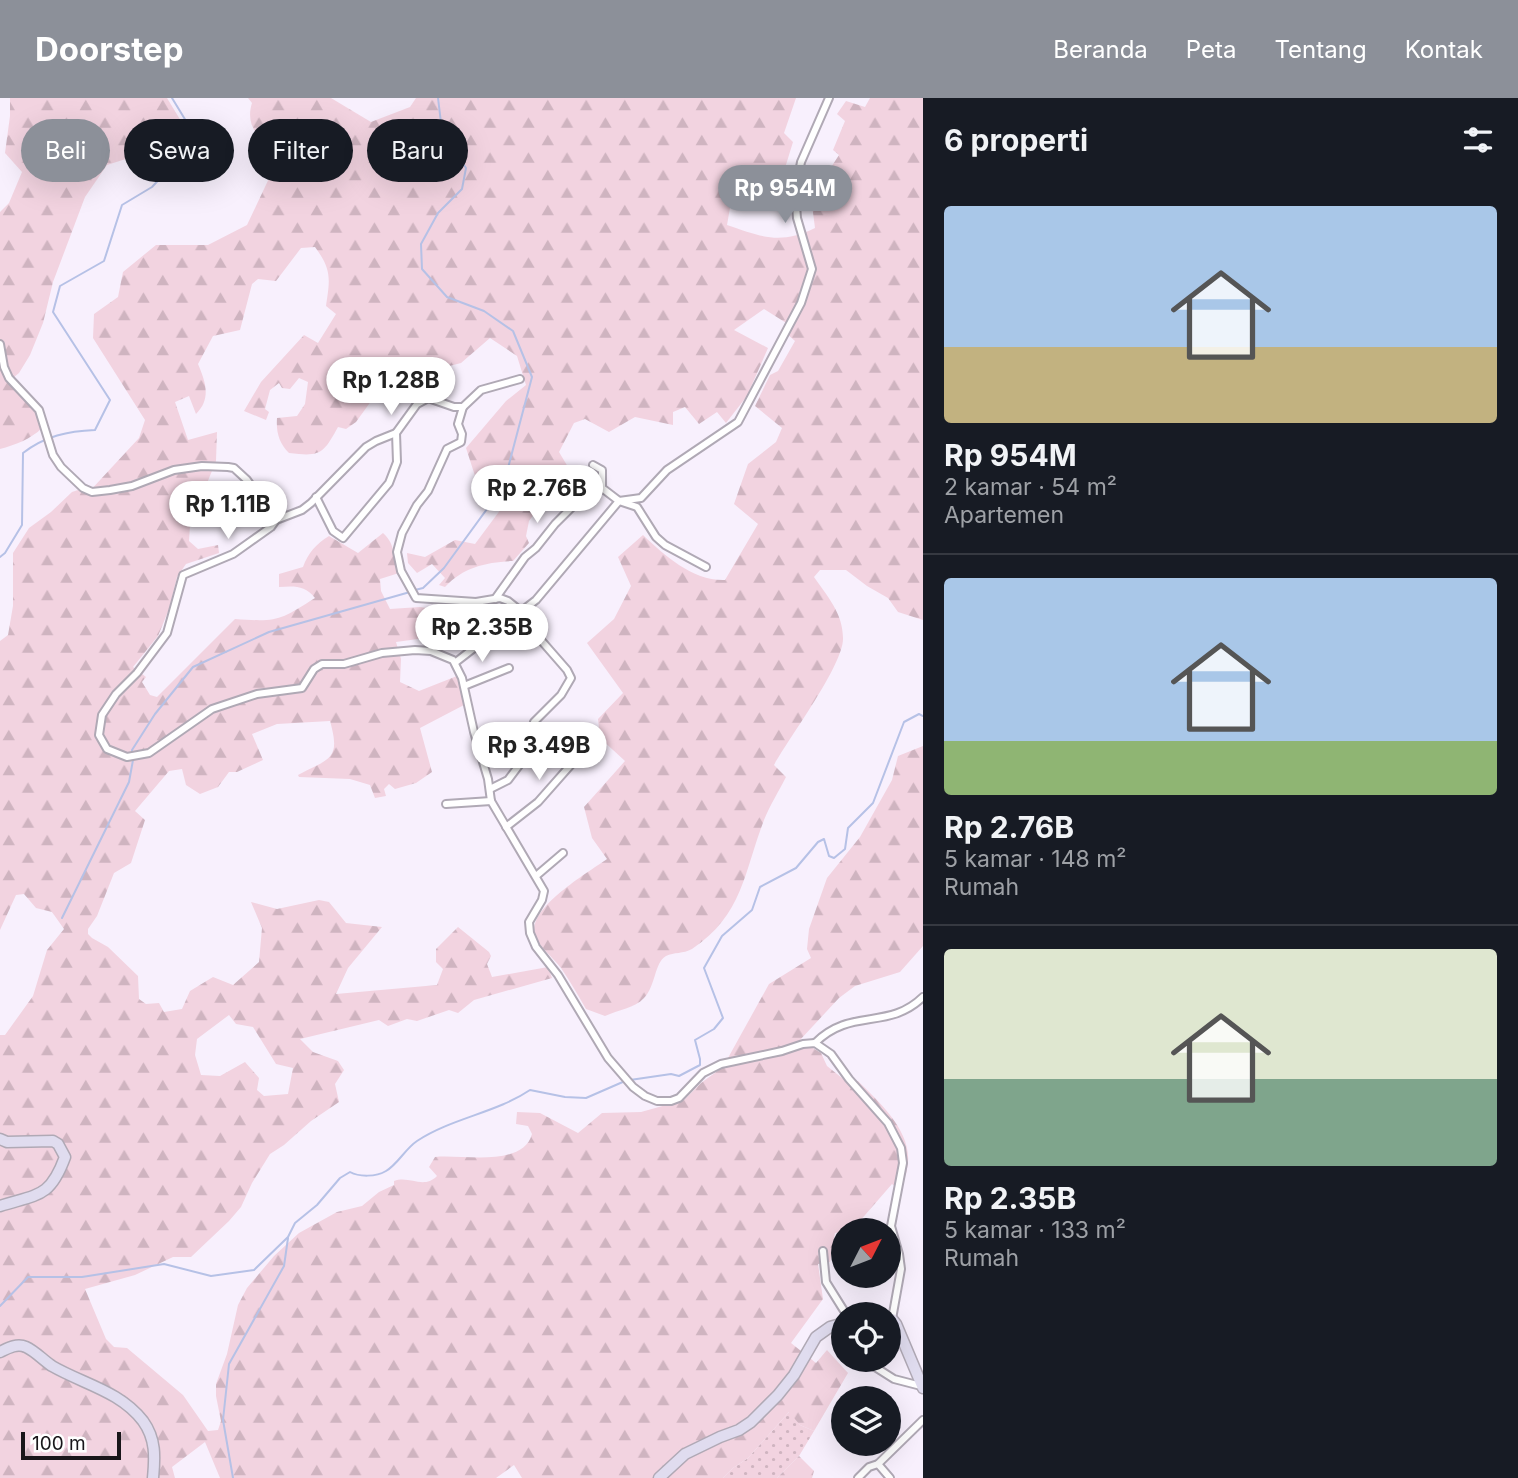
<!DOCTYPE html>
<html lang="id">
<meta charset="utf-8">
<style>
:root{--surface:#171b24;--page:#20242c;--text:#f1f3f6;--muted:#9ea1a6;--line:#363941;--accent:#8c9099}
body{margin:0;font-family:Inter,sans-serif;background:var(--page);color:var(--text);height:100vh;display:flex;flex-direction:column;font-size:26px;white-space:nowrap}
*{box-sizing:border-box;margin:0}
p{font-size:23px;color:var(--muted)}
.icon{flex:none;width:38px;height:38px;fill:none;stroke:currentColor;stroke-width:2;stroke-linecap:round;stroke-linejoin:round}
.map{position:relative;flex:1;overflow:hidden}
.drawer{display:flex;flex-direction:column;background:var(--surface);width:595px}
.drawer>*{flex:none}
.banner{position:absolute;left:21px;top:21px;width:665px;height:63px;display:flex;gap:14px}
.needle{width:46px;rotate:48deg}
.tools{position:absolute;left:831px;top:1120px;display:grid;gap:14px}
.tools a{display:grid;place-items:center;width:70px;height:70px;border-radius:50%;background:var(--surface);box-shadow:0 7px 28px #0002;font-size:35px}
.scale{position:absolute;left:21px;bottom:18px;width:100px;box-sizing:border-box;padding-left:7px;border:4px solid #19161a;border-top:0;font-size:19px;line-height:24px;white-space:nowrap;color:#19161a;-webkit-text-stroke:5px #fff;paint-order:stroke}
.price{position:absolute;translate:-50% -60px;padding:0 16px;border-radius:24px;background:#fff;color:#222;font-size:23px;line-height:46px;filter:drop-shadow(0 2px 4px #0008)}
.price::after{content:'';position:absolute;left:50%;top:42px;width:21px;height:16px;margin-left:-10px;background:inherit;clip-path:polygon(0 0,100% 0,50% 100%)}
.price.selected{background:var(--accent);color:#fff}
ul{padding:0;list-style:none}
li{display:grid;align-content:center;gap:14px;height:371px;padding:0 21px}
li+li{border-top:2px solid var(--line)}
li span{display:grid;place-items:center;height:217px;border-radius:7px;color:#555}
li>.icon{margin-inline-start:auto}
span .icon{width:126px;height:126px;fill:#fffc;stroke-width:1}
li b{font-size:30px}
h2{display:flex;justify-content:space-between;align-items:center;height:84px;padding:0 21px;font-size:30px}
.pill{padding:0 24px;border-radius:32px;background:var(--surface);box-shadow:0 7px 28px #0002;font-size:24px;line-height:63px}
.pill.selected{background:var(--accent);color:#fff}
header{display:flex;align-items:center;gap:42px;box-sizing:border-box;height:98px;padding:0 35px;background:var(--accent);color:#fff}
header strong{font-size:33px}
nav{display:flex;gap:38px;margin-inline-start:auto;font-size:24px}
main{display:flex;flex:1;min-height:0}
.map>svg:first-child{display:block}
</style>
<header>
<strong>Doorstep</strong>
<nav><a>Beranda</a><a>Peta</a><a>Tentang</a><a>Kontak</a></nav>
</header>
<main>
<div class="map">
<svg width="923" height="1380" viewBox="0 0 923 1380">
<defs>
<pattern id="grass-dots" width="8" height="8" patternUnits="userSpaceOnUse" patternTransform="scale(1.75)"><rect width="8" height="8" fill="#f2d3e0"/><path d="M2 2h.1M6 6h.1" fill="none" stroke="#cfb4c0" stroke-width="1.8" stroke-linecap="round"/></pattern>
<pattern id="forest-firs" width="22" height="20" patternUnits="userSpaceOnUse" patternTransform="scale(1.75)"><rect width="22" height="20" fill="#f2d3e0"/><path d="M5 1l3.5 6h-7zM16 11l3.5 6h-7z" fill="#cfb4c0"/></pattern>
</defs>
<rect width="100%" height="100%" fill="#f8f0fd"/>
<!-- grass -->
<polygon fill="url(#grass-dots)" points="790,1313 800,1327 814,1333 799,1358 777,1380 723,1380 733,1370 748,1360"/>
<!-- forest -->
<g fill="url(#forest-firs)" fill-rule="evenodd">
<path d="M10,0H167L184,28L162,35L157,51L107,67L85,99L53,184L43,225L30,257L19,275L8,284L36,311L42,330C31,341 15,347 0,351V114L9,105L22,74L5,55L10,18Z"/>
<path d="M248,0H331L371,24L410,9L416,0H796L784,35L793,44L785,70L793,86L790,93L758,74L747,96L731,104L727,127C762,139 780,147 815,130L811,99L818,78L826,77L839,57L833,52L845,23L837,16L846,3L865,9L870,0H923V522L898,514L888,500L867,488L846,472H820L814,479C827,498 843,515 843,540C844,566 789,640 774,667L786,679C779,693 770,707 764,722C744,774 743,817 692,851C683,856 674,854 666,858C654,865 656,888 644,900C635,910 618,912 605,918L586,911C578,897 570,883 561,870C553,859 538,849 535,836C527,810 589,774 607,761L592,740L584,709L625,663L600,640L598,621L623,595L587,545L614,521L631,488L618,459L643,437C665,458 693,483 725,482L758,426L734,406L748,366L776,344L782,330L755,308L770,277L778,273L795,243L787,236L791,228L764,211L734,232L768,250L747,298L726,325L717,314L699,326L685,309L673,314V327L635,319L609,334L585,321L574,325L559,354L568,369L529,423L526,438L529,445L513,463C487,464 463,469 445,489L439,487L445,480L432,466L417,475L408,465L407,455L425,459L455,442L475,446L501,411L491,393L477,384L466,350L506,303L526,287L517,258L490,240L461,265L422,275L382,288L356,324L346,331L338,329C323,356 321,359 289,355C279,345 276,334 277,320L297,318L305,306L308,284L299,280L290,291L282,290L279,285L270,292L265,311L269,314L266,322L244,313L261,284L304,237L318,245L336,216L326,208C330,181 332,172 315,149L301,150L276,183L258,181L252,186L240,232L213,238L198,266C205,283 212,300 196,316L189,298L175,304L188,342L217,334L216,363L190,427L189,443L198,451L218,447L219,455L186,466L177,479L169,511L158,538L133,569L146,579L142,584L150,597L157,599L235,521C277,524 279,523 315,500C305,487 294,488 279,489V476L303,469C308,455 316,446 329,438L358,455L383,435C398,449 390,458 399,475L380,481L381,493L390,511L420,509L440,512L443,526L424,530L425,540L396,544L401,561L400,584L419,593L457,578L464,607L420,630L432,674L416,685L395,691L389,686L384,691L386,698L375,700L370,687L350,681L299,679L298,677C330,660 341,662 330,623L277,626L252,636L263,662L237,674H229L218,689L200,696L186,687L182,671L169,673L135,713L145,722L131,765L114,775L97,818L88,831V836L92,840L108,849L138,878L139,901L146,906L159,905L164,914L182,911L190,893L213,879L233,887L259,864L262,830L251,804L277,811L319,802L329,804L346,825L382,829L348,870L336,896L437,887L443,871L436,864V851L458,829L489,854L491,858L487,866L492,879L548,869L552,880L474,902L458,915L449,912L417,923L407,921L388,928L379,922L300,941L313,954L338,963L344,972L335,986L339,1004L311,1023L284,1047L270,1056L252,1085L241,1109L229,1123L191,1159H173L135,1177L85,1191L106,1241L114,1249L127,1250L183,1297L208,1333L218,1332L221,1323L216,1298V1286L227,1256L238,1207L247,1190L274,1158L299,1135L337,1114L362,1108L379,1094L394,1087V1083C410,1077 423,1092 437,1078L429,1069L435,1059C462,1056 523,1070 532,1036L528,1028L516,1026L517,1014L540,1015L578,1035L602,1015L641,1014L684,1002L701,985L723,969L769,886L811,860L807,851L809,831L827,780L860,739L892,682L898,658L923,648V848L900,874L855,888L839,900L800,942L821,955L827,968L847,984L858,983C881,1006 915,1036 907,1071C906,1079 902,1085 900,1092L892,1086L859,1124L858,1132L835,1135L830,1164L818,1166L823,1201L791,1245L816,1265L827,1252L848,1275L814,1333L800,1327L789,1314L748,1360L733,1370L723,1380H522L514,1367L496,1380H220L205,1344L172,1369L175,1380H0V937H5L33,898L47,852L64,831L52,814L36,810L24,796L16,797L0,832V543L8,537L13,508V455L29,430L51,414L72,394L78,392L88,395L139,340L145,322L93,240L94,216L118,199L123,174L156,147H208L247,127L281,55C262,44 244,30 252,5ZM229,917L236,926L253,929L276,966L293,970L288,996L264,998L257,992L259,980L245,964L220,978L201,977L195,957L197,941Z"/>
<polygon points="799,1358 814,1373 812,1380 777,1380"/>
</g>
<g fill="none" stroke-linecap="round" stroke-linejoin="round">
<!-- stream -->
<g stroke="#b6c1e6" stroke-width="2">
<path d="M0,459L5,455L22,427L23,355C45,338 68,333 95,332L110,302L53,214L60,188L104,163L122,107L152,89L168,72L192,55L197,41L172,0"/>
<polyline points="415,492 423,490 444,470 503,389 532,279 513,233 484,213 447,199 422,171 421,146 438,115 462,91 466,70 442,33 438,0"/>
<polyline points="132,656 132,652 155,616 193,569 269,534 410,494"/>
<polyline points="62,820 129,684 133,662"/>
<polyline points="630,982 671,976 679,978 700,967 700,961 695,942 714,931 723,920 704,870 722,838 752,812 760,789 796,770 818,744 824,741 829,758 834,760 845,751 848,730 873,705 904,624 919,616 923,618"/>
<path d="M0,1208L28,1179H82L164,1166L211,1178L254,1172L288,1139L295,1125L317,1107L340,1080L350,1074C359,1079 376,1079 386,1073C398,1066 405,1051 417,1043C452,1020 496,1015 530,992L565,999L586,1000L625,983"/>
<polyline points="233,1380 223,1322 229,1266 284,1168 288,1140"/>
</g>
<!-- street casing -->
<g stroke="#b0a9b5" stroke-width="10">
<g id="street">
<polyline points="0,246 4,269 9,280 39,312 53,357 61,369 83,390 92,394 110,392 132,388 174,372 202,368 228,369 234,370 247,382 276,422 271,429 233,456 183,477 167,535 137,575 116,596 102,617 99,637 107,651 127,659 149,655 212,611 257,596 302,590 314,571 322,566 344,566 382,555 415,552 431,553 453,562 462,580 474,634 488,681 491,703 544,793 542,802 529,824 530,835 536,849 558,877 608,960 633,989 645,998 657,1003 671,1003 679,1000 703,975 721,966 782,953 803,946 815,945 831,956 849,981 888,1025 901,1050 903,1065 891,1128 899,1156 901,1171 892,1221"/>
<polyline points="463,309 458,326 462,336 461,344 447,351 428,393 417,407 402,435 397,454 401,473 416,500 476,504 500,500 508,503 523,515"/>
<polyline points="593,367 602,372 602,390 619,403 637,409 656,439 665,447 706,469"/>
<polyline points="316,399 333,433 343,440 389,385 397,364 396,335 417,306 428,300 454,309 463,309 481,292 520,281"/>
<polyline points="276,422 302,412 311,405 366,349 376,343 396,335"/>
<polyline points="495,501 525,459 536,450 555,426 587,394 602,390"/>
<polyline points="456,564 536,502 619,403 641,400 667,372 738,324 801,205 812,171 797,120 795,95 801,64 829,0"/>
<polyline points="464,588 509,570"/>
<polyline points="490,691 508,682 523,662 543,645 544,642 534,624 561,597 571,580 567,572 519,517"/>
<polyline points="446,706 491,703"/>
<polyline points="506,729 538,704 583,653"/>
<polyline points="536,778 563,755"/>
<path d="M815,945C851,909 888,933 923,899"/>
<polyline points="823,1153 826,1184 846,1216"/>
<polyline points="864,1262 894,1281 921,1288"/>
<polyline points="878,1366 890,1380"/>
<polyline points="858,1380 869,1369 878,1366 923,1322"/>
</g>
</g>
<!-- secondary casing -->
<g stroke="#b0a9b5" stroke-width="13">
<g id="secondary">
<path d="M0,1041L7,1044L53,1043L58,1046L65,1059C50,1100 38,1096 0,1108"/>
<polyline points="889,1221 892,1221 896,1226 923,1290"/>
<path d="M0,1254C8,1250 17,1245 26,1249C35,1253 43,1262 52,1268C83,1286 120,1293 143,1323C156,1341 155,1359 153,1380"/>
<polyline points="659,1380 685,1356 720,1339 739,1332 751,1324 778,1297 794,1277 816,1239 830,1229 844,1225"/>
</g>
</g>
<!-- street -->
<use href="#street" stroke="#fff" stroke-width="6"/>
<!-- secondary -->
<use href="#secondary" stroke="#e0dcef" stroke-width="10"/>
</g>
</svg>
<div class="tools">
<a><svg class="needle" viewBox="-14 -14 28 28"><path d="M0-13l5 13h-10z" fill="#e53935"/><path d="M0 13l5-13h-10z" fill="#9ea1a6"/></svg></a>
<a><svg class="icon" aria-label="locate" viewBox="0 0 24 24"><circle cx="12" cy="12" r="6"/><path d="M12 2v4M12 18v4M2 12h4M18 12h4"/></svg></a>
<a><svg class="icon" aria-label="layers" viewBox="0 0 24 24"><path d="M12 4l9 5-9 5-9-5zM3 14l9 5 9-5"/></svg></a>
</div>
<div class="scale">100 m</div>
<b class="price selected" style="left:785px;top:127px">Rp 954M</b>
<b class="price" style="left:391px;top:319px">Rp 1.28B</b>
<b class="price" style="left:537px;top:427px">Rp 2.76B</b>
<b class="price" style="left:228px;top:443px">Rp 1.11B</b>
<b class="price" style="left:482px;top:566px">Rp 2.35B</b>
<b class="price" style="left:539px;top:684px">Rp 3.49B</b>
<div class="banner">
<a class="pill selected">Beli</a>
<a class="pill">Sewa</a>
<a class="pill">Filter</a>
<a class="pill">Baru</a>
</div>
</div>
<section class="drawer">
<h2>6 properti<svg class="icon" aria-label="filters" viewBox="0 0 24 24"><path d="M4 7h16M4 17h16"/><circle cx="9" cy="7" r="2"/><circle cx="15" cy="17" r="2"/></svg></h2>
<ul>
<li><span style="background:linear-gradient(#a9c7e8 65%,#c2b280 0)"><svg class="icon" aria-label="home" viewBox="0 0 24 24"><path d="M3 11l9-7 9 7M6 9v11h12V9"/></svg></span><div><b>Rp 954M</b><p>2 kamar · 54 m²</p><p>Apartemen</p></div></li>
<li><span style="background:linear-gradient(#a9c7e8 75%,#8fb573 0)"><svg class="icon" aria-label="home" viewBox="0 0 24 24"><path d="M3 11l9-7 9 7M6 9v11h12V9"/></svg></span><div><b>Rp 2.76B</b><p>5 kamar · 148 m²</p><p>Rumah</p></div></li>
<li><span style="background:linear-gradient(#dfe7d0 60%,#7fa58c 0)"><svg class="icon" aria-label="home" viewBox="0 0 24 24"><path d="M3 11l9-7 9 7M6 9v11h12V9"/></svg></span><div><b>Rp 2.35B</b><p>5 kamar · 133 m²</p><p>Rumah</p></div></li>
</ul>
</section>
</main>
